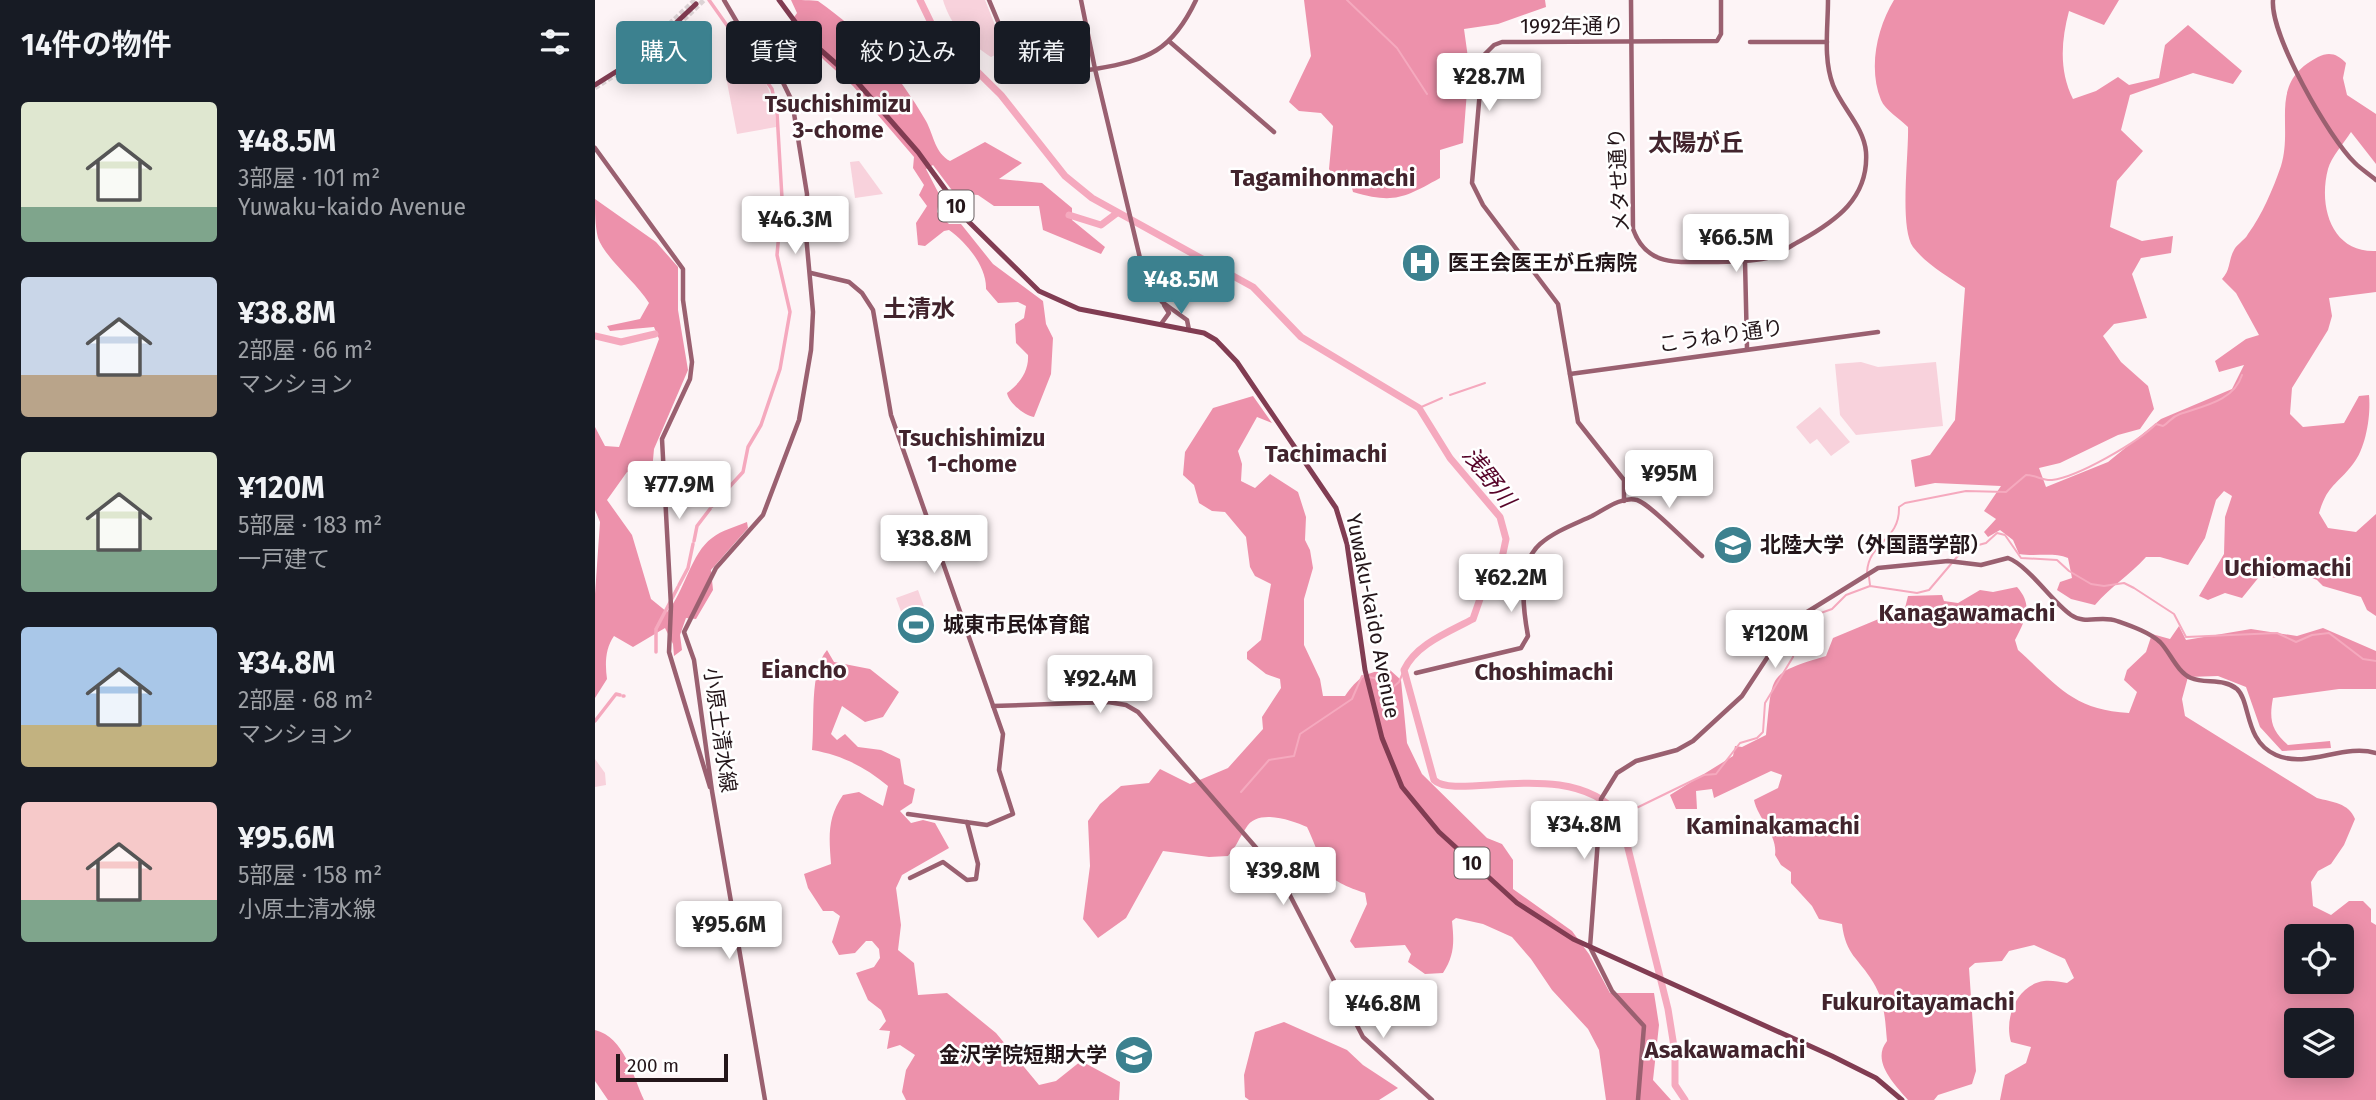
<!DOCTYPE html>
<html lang="ja">
<meta charset="utf-8">
<style>
:root{--surface:#171b24;--page:#20242c;--text:#f1f3f6;--muted:#9ea1a6;--accent:#3c818f}
body{margin:0;font-family:"Fira Sans","Noto Sans JP",sans-serif;background:var(--page);color:var(--text);height:100vh;display:flex;flex-direction:column;font-size:26px;white-space:nowrap}
*{box-sizing:border-box;margin:0}
p{font-size:23px;color:var(--muted)}
.icon{flex:none;width:38px;height:38px;fill:none;stroke:currentColor;stroke-width:2;stroke-linecap:round;stroke-linejoin:round}
.map{position:relative;flex:1;overflow:hidden}
.drawer{display:flex;flex-direction:column;background:var(--surface);width:595px}
.drawer>*{flex:none}
.banner{position:absolute;left:21px;top:21px;width:665px;height:63px;display:flex;gap:14px}
.tools{position:absolute;left:1689px;top:924px;display:grid;gap:14px}
.tools a{display:grid;place-items:center;width:70px;height:70px;border-radius:7px;background:var(--surface);box-shadow:0 4px 18px #0003;font-size:35px}
.scale{position:absolute;left:21px;bottom:18px;width:112px;box-sizing:border-box;padding-left:7px;border:4px solid #24161a;border-top:0;font-size:19px;line-height:24px;white-space:nowrap;color:#24161a;-webkit-text-stroke:5px #fff;paint-order:stroke}
.price{position:absolute;translate:-50% -60px;padding:0 16px;border-radius:7px;background:#fff;color:#222;font-size:23px;line-height:46px;filter:drop-shadow(0 2px 4px #0008)}
.price::after{content:'';position:absolute;left:50%;top:42px;width:21px;height:16px;margin-left:-10px;background:inherit;clip-path:polygon(0 0,100% 0,50% 100%)}
.price.selected{background:var(--accent);color:#fff}
ul{padding:0;list-style:none}
li{display:flex;align-items:center;gap:21px;height:175px;padding:0 21px}
li span{display:grid;place-items:center;flex:none;width:196px;height:140px;border-radius:7px;color:#555}
li>.icon{margin-inline-start:auto}
span .icon{width:84px;height:84px;fill:#fffc;stroke-width:1}
li b{font-size:30px}
h2{display:flex;justify-content:space-between;align-items:center;height:84px;padding:0 21px;font-size:30px}
.chip{padding:0 24px;border-radius:7px;background:var(--surface);box-shadow:0 4px 18px #0003;font-size:24px;line-height:63px}
.chip.selected{background:var(--accent);color:#fff}
main{display:flex;flex:1;min-height:0}
.map>svg:first-child{display:block}
</style>
<main>
<section class="drawer">
<h2>14件の物件<svg class="icon" aria-label="filters" viewBox="0 0 24 24"><path d="M4 7h16M4 17h16"/><circle cx="9" cy="7" r="2"/><circle cx="15" cy="17" r="2"/></svg></h2>
<ul>
<li><span style="background:linear-gradient(#dfe7d0 75%,#7fa58c 0)"><svg class="icon" aria-label="home" viewBox="0 0 24 24"><path d="M3 11l9-7 9 7M6 9v11h12V9"/></svg></span><div><b>¥48.5M</b><p>3部屋 · 101 m²</p><p>Yuwaku-kaido Avenue</p></div></li>
<li><span style="background:linear-gradient(#c9d6e8 70%,#b9a48a 0)"><svg class="icon" aria-label="home" viewBox="0 0 24 24"><path d="M3 11l9-7 9 7M6 9v11h12V9"/></svg></span><div><b>¥38.8M</b><p>2部屋 · 66 m²</p><p>マンション</p></div></li>
<li><span style="background:linear-gradient(#dfe7d0 70%,#7fa58c 0)"><svg class="icon" aria-label="home" viewBox="0 0 24 24"><path d="M3 11l9-7 9 7M6 9v11h12V9"/></svg></span><div><b>¥120M</b><p>5部屋 · 183 m²</p><p>一戸建て</p></div></li>
<li><span style="background:linear-gradient(#a9c7e8 70%,#c2b280 0)"><svg class="icon" aria-label="home" viewBox="0 0 24 24"><path d="M3 11l9-7 9 7M6 9v11h12V9"/></svg></span><div><b>¥34.8M</b><p>2部屋 · 68 m²</p><p>マンション</p></div></li>
<li><span style="background:linear-gradient(#f6c9c9 70%,#7fa58c 0)"><svg class="icon" aria-label="home" viewBox="0 0 24 24"><path d="M3 11l9-7 9 7M6 9v11h12V9"/></svg></span><div><b>¥95.6M</b><p>5部屋 · 158 m²</p><p>小原土清水線</p></div></li>
</ul>
</section>
<div class="map">
<svg width="1781" height="1100" viewBox="0 0 1781 1100">
<rect width="100%" height="100%" fill="#fdf4f6"/>
<!-- green -->
<g fill="#f8d2dc">
<path d="M348,0H390L410,50L396,57C373,42 356,27 348,0Z"/>
<path d="M160,66C174,85 180,103 181,127L142,134L131,77L148,67Z"/>
<polygon points="264,161 288,194 260,198 255,162"/>
<polygon points="1266,362 1283,367 1341,362 1348,426 1261,435 1245,415 1240,364"/>
<polygon points="1225,407 1255,442 1236,456 1222,439 1215,444 1201,427"/>
<polygon points="323,590 330,609 308,617 301,598"/>
<polygon points="0,759 10,773 11,785 0,787"/>
</g>
<!-- forest -->
<g fill="#ed91ab" fill-rule="evenodd">
<path d="M196,0C203,0 218,0 223,1C268,32 304,74 331,121C339,136 340,153 355,161L390,142L427,163L404,179L447,183L477,208V220L510,247L506,254L448,230L444,206H399L383,195L359,193L338,165L331,169L345,196L342,212L354,224H366L398,264L448,301L451,324L458,338L456,374L439,417C429,415 414,403 412,393C424,384 434,372 433,355L421,343L420,324L429,318L431,306L423,302L403,303L391,289C392,267 372,243 354,230L349,231L330,246L323,245L321,223L332,206L324,195L329,185L318,168L319,157L258,86L229,60L195,23L202,13Z"/>
<path d="M709,0H950L951,7L903,24L869,29L874,65L868,143L845,150V178C809,198 799,204 758,192L752,169L743,185L734,169L738,126L726,113L704,111L694,102L716,56Z"/>
<path d="M1299,0H1524L1509,25L1474,11C1466,41 1464,71 1478,99L1501,91L1523,77L1534,85L1564,78L1570,45L1593,25L1647,71L1638,84L1598,73L1535,95L1526,130L1548,151L1522,181L1515,227L1547,241L1578,236L1576,253L1546,258L1537,274L1552,318L1519,324L1508,336L1526,362L1553,386L1559,409L1545,429L1523,435L1465,463L1444,468L1451,487L1513,462L1566,419L1637,389L1649,365L1624,372L1620,361L1651,339L1664,335L1641,293L1627,279C1636,269 1633,261 1639,250C1642,244 1650,240 1653,234C1667,215 1678,189 1686,166C1699,124 1672,83 1723,57C1734,51 1743,54 1751,63L1748,78L1752,95L1781,114V164L1756,132C1749,143 1736,157 1733,169C1723,207 1737,253 1781,251V292L1734,298L1737,316L1733,330L1697,388L1695,414L1708,427L1749,423L1764,396L1774,395C1776,415 1771,448 1758,464C1741,486 1733,484 1724,513L1733,528L1761,532L1781,514V616L1772,610L1766,597L1728,586L1722,580L1699,571L1687,578L1664,577L1647,598L1630,593L1613,600L1604,596L1629,554L1630,517L1637,496L1629,491L1621,500L1610,538L1593,565L1565,557H1551C1534,576 1516,586 1500,605L1476,599L1462,590L1465,582L1477,578L1473,558C1458,552 1440,557 1424,554L1418,540L1405,530L1393,537L1389,532L1401,519L1389,511L1406,486L1340,483L1320,487L1316,460L1335,455L1360,420L1370,288C1352,276 1331,264 1318,247C1304,227 1314,154 1313,127C1305,119 1290,110 1286,100C1273,68 1282,28 1299,0Z"/>
<path d="M0,199L61,242L83,267V310L93,370L59,449L57,471L48,476L32,472L12,500L37,535L56,599L72,612C90,591 96,553 117,538C127,530 140,527 152,522L153,528L116,570L118,590L101,619L91,618L85,635L87,650L79,656L78,644L70,628L38,647L19,636C10,649 10,664 12,679L0,698V594L5,522L0,510V427L10,446L24,447L64,339L59,327L15,331L12,326L45,319L54,303C41,282 11,259 3,238C0,226 0,211 0,199Z"/>
<path d="M658,396L677,423L662,417L643,451L647,464L646,481L660,488L675,474L703,492L711,517L710,540L715,550L718,568L709,599V645L725,679L728,696H750C762,678 774,670 795,670L806,680L812,743L827,774L892,838L907,844L918,860V889L977,931L994,954L1015,993H1059L1064,1025L1058,1080L1076,1100H1011L1004,1050L993,1029L957,990L936,959L917,937L888,924L861,918L857,921C859,941 860,955 848,973L830,974L813,962L816,954L810,945L760,948L755,941L772,904L770,893C722,877 732,869 712,827C696,820 662,808 651,828C644,838 642,846 633,856L614,857L568,851L531,918L503,938L488,919L495,866L493,821L505,804L526,786L554,783L565,769L595,784L633,768L668,729L667,717L686,688L685,679L671,674L652,659V652L666,640L676,584L660,576L655,567L651,537L630,512L617,511L604,503L599,485L588,475L590,452L618,408Z"/>
<path d="M1422,587C1439,606 1430,620 1420,640L1423,650C1462,685 1478,710 1534,713L1542,692L1529,680L1532,670L1551,652L1557,634L1575,639L1584,626L1591,640L1656,629L1702,636L1728,628L1781,651V689H1744L1678,698C1674,719 1676,730 1693,745L1735,741L1736,748L1687,751L1665,727L1651,687L1623,676L1593,677L1587,699L1590,716L1722,798C1737,802 1754,803 1760,819L1749,845L1736,864L1723,871L1716,882L1718,906L1736,915L1754,901H1768L1776,909V922L1781,925V1100H1405L1410,1075L1431,1063L1436,1047L1416,1042C1409,1019 1421,985 1449,981C1456,980 1465,982 1472,983L1479,978L1470,959L1439,945L1414,951L1407,961L1380,963L1374,968L1381,1071L1377,1084L1343,1095L1339,1100H1313C1299,1084 1276,1061 1292,1041C1290,1020 1290,1001 1278,982C1263,957 1251,956 1247,924L1224,919L1217,906L1196,883V872L1186,865L1180,855C1183,835 1163,819 1159,800L1183,788L1187,775L1176,771L1119,798L1117,789L1101,791L1102,809H1081L1075,795L1138,756L1140,746L1147,747L1171,735C1178,674 1171,674 1231,656L1238,638L1310,608L1313,596L1347,595L1349,601L1363,603L1385,590L1398,592ZM1701,936H1746V982H1701ZM1701,1020H1746V1066H1701Z"/>
<path d="M232,650L239,662L275,669L304,692L288,717L270,722L247,706L236,734L242,740L250,734L263,747L286,750L305,759L309,784L320,789L317,803L305,811L316,823L328,820L340,823L354,848L307,875L301,888L306,925L303,950L319,963L323,995L352,993L401,1033L444,1085L461,1081L486,1061L525,1082L524,1100H311L307,1092L311,1070L320,1055L305,1045L292,1049L295,1031L284,1030L291,1021L286,1010L273,1000L261,973L279,967L285,958L284,949L277,941H271L260,953L244,955L237,942L245,916L238,911H228L213,888L209,874L236,864C234,837 232,818 248,795L264,792L288,806L293,786C270,767 247,755 217,750C220,722 214,671 232,650Z"/>
<polygon points="689,1022 752,1050 768,1065 803,1088 784,1100 654,1100 650,1097 649,1075 660,1032"/>
<path d="M0,1030C29,1037 38,1076 49,1100H13L0,1081Z"/>
</g>
<g fill="none" stroke-linecap="round" stroke-linejoin="round">
<!-- stream -->
<g stroke="#f5a9be" stroke-width="2">
<polyline points="752,0 802,48 832,94"/>
<polyline points="855,395 890,383"/>
<polyline points="824,408 847,398"/>
<path d="M1272,572C1274,541 1305,541 1304,507L1310,503L1371,491L1411,492L1431,475C1441,475 1448,481 1457,480C1483,477 1543,442 1561,424L1568,426C1575,422 1576,417 1585,414C1608,406 1639,401 1647,375"/>
<polyline points="1274,577 1275,585"/>
<polyline points="646,792 674,760 699,756 705,734 757,699 767,676 785,679 797,688 804,682 809,670"/>
<polyline points="1025,816 1109,775 1121,774 1145,743 1162,738 1168,732 1170,703 1198,657 1202,627 1209,619 1237,609 1251,595 1275,586 1322,593 1334,590 1362,557 1376,547 1391,543 1402,533 1410,535 1426,558 1462,560 1474,571 1496,584 1509,586 1529,583 1539,588 1579,614 1591,637 1682,633 1701,642 1717,635 1734,633 1768,659 1781,661"/>
</g>
<!-- canal -->
<g stroke="#f5a9be" stroke-width="3.5">
<polyline points="114,0 177,89 182,113 187,198"/>
<polyline points="117,506 148,472 153,447 166,425 185,369 195,312 182,255 187,199"/>
<polyline points="99,541 102,526 115,509"/>
<polyline points="84,585 93,568 98,544"/>
<polyline points="61,652 61,629 83,587"/>
<polyline points="28,696 29,696"/>
<polyline points="0,721 21,694 25,695"/>
</g>
<!-- river -->
<g stroke="#f5a9be" stroke-width="7">
<path d="M325,0L339,29L406,95L470,176L497,198L658,287L706,337L824,408L855,458L905,517L911,539L907,558L887,593L878,619C854,632 821,644 809,670L839,780C861,802 975,755 1025,816L1073,1009L1080,1053V1085L1090,1100"/>
<polyline points="474,215 506,225 522,213"/>
<polyline points="0,336 26,342 60,334"/>
</g>
<!-- primary-tunnel -->
<g stroke="#dcd3d5" stroke-width="5" stroke-dasharray="5 2.5" stroke-linecap="butt">
<polyline points="36,60 100,0"/>
<polyline points="0,88 55,52 109,0"/>
</g>
<!-- secondary -->
<g stroke="#9a6070" stroke-width="4.5">
<polyline points="129,0 149,34 176,58 197,101 212,194 211,235 218,312 216,350 204,420 168,515 121,568 89,632 99,660 117,791 170,1100"/>
<polyline points="394,0 427,79 500,69 486,0"/>
<path d="M1036,0L1038,229C1051,266 1081,262 1113,262C1133,262 1153,262 1172,258C1184,255 1195,246 1205,241C1241,221 1274,198 1271,152C1269,127 1247,108 1238,85C1228,59 1233,28 1233,0"/>
<path d="M1678,0C1675,35 1734,138 1760,163C1766,169 1774,174 1781,180"/>
<polyline points="575,42 679,132"/>
<polyline points="1155,42 1232,42"/>
<polyline points="0,148 88,269 88,300 97,362 95,379 67,439 76,606 74,652 115,787"/>
<polyline points="1150,261 1152,348"/>
<polyline points="216,273 254,282 267,293 278,310 296,415 408,734 404,770 418,814 392,825 313,814"/>
<polyline points="566,324 574,313 569,305"/>
<path d="M594,330L592,320L567,302L550,279L500,69C553,60 577,51 601,0"/>
<polyline points="975,374 1283,332"/>
<polyline points="1029,501 1029,480 983,422 963,304 888,205 877,183 888,56 899,45 907,42 1122,41 1126,34 1126,0"/>
<path d="M821,673L926,648L933,636C928,609 922,564 945,544C960,531 980,524 997,516C1010,509 1027,496 1042,500C1055,504 1094,545 1107,556"/>
<polyline points="398,706 513,702 531,705 543,712 684,874 768,1037 837,1100"/>
<polyline points="315,878 348,862 372,880 381,879 383,864 372,822"/>
<path d="M1043,1100L1049,1026L1017,991L995,947L1006,799L1022,773L1041,761L1082,750L1098,741L1147,696L1187,635L1204,617L1283,568L1353,561L1386,565L1413,558C1434,566 1457,602 1476,615C1490,625 1506,615 1522,621C1536,626 1554,632 1565,642C1575,652 1582,672 1596,678C1610,684 1629,678 1642,689C1656,702 1649,741 1681,755C1712,769 1749,743 1781,753"/>
</g>
<!-- primary -->
<g stroke="#813c52" stroke-width="5">
<polyline points="184,0 212,38 262,82 323,152 374,222 444,291 484,309 609,333 621,340 642,362 741,508 752,544 770,670 787,738 807,787 844,832 922,903 978,939 1237,1056 1281,1078 1307,1100"/>
<polyline points="0,85 46,56 101,4"/>
</g>
</g>
<!-- icons -->
<defs>
<g id="hospital-disc" transform="scale(2.0125)"><circle r="9.5" fill="#3c818f" stroke="#fff"/><path d="M-5-5h3v3.5h4V-5h3V5h-3V1.5h-4V5h-3Z" fill="#fff"/></g>
<g id="university-disc" transform="scale(2.0125)"><circle r="9.5" fill="#3c818f" stroke="#fff"/><path d="M0-5L7-2L0 1L-7-2ZM-4 1L0 2.5L4 1V4Q0 6-4 4Z" fill="#fff"/></g>
<g id="stadium-disc" transform="scale(2.0125)"><circle r="9.5" fill="#3c818f" stroke="#fff"/><path d="M0-5a6.5 5 0 1 0 0 10a6.5 5 0 1 0 0-10ZM-3.5-1.8h7v3.6h-7Z" fill="#fff"/></g>
</defs>
<g fill-rule="evenodd">
<use href="#hospital-disc" x="826" y="263"/>
<use href="#university-disc" x="1138" y="545"/>
<use href="#stadium-disc" x="321" y="625"/>
<use href="#university-disc" x="539" y="1055"/>
</g>
<g text-anchor="middle" stroke-width="5" stroke-linejoin="round" paint-order="stroke">
<!-- shield labels -->
<g fill="#fff" stroke="#665c5f" stroke-width="2">
<rect x="343.5" y="190.5" width="35" height="31" rx="5"/>
<rect x="859.5" y="847.5" width="35" height="31" rx="5"/>
</g>
<g font-size="19" font-weight="bold" fill="#24161a">
<text x="361" y="213">10</text>
<text x="877" y="870">10</text>
</g>
<!-- street labels -->
<g font-size="21" fill="#24161a" stroke="#fff">
<text x="977" y="33">1992年通り</text>
<text transform="translate(1024 180) rotate(-93)" y="7">メタせ通り</text>
<text transform="translate(1126 336) rotate(-8)" y="7">こうねり通り</text>
<text transform="translate(778 616) rotate(79)" y="7">Yuwaku-kaido Avenue</text>
<text transform="translate(125 730) rotate(82)" y="7">小原土清水線</text>
</g>
<!-- poi labels -->
<g font-size="21" font-weight="bold" fill="#24161a" stroke="#fff" text-anchor="start">
<text x="853" y="270">医王会医王が丘病院</text>
<text x="1165" y="552">北陸大学（外国語学部）</text>
<text x="348" y="632">城東市民体育館</text>
<text x="512" y="1062" text-anchor="end">金沢学院短期大学</text>
</g>
<!-- neighbourhood labels -->
<g font-size="23" font-weight="bold" fill="#42242d" stroke="#fff">
<text x="243" y="112">Tsuchishimizu<tspan x="243" dy="26">3-chome</tspan></text>
<text x="377" y="446">Tsuchishimizu<tspan x="377" dy="26">1-chome</tspan></text>
</g>
<!-- water labels -->
<g font-size="23" font-style="italic" fill="#570429" stroke="#fff">
<text transform="translate(894 477) rotate(52)" y="8">浅野川</text>
</g>
<!-- quarter labels -->
<g font-size="24" font-weight="bold" fill="#42242d" stroke="#fff">
<text x="1101" y="151">太陽が丘</text>
<text x="728" y="186">Tagamihonmachi</text>
<text x="324" y="317">土清水</text>
<text x="731" y="462">Tachimachi</text>
<text x="1693" y="576">Uchiomachi</text>
<text x="1372" y="621">Kanagawamachi</text>
<text x="209" y="678">Eiancho</text>
<text x="949" y="680">Choshimachi</text>
<text x="1178" y="834">Kaminakamachi</text>
<text x="1323" y="1010">Fukuroitayamachi</text>
<text x="1130" y="1058">Asakawamachi</text>
</g>
</g>
</svg>
<div class="tools">
<a><svg class="icon" aria-label="locate" viewBox="0 0 24 24"><circle cx="12" cy="12" r="6"/><path d="M12 2v4M12 18v4M2 12h4M18 12h4"/></svg></a>
<a><svg class="icon" aria-label="layers" viewBox="0 0 24 24"><path d="M12 4l9 5-9 5-9-5zM3 14l9 5 9-5"/></svg></a>
</div>
<div class="scale">200 m</div>
<b class="price" style="left:894px;top:113px">¥28.7M</b>
<b class="price" style="left:200px;top:256px">¥46.3M</b>
<b class="price" style="left:1141px;top:274px">¥66.5M</b>
<b class="price selected" style="left:586px;top:316px">¥48.5M</b>
<b class="price" style="left:1074px;top:510px">¥95M</b>
<b class="price" style="left:84px;top:521px">¥77.9M</b>
<b class="price" style="left:339px;top:575px">¥38.8M</b>
<b class="price" style="left:916px;top:614px">¥62.2M</b>
<b class="price" style="left:1180px;top:670px">¥120M</b>
<b class="price" style="left:505px;top:715px">¥92.4M</b>
<b class="price" style="left:989px;top:861px">¥34.8M</b>
<b class="price" style="left:688px;top:907px">¥39.8M</b>
<b class="price" style="left:134px;top:961px">¥95.6M</b>
<b class="price" style="left:788px;top:1040px">¥46.8M</b>
<div class="banner">
<a class="chip selected">購入</a>
<a class="chip">賃貸</a>
<a class="chip">絞り込み</a>
<a class="chip">新着</a>
</div>
</div>
</main>
